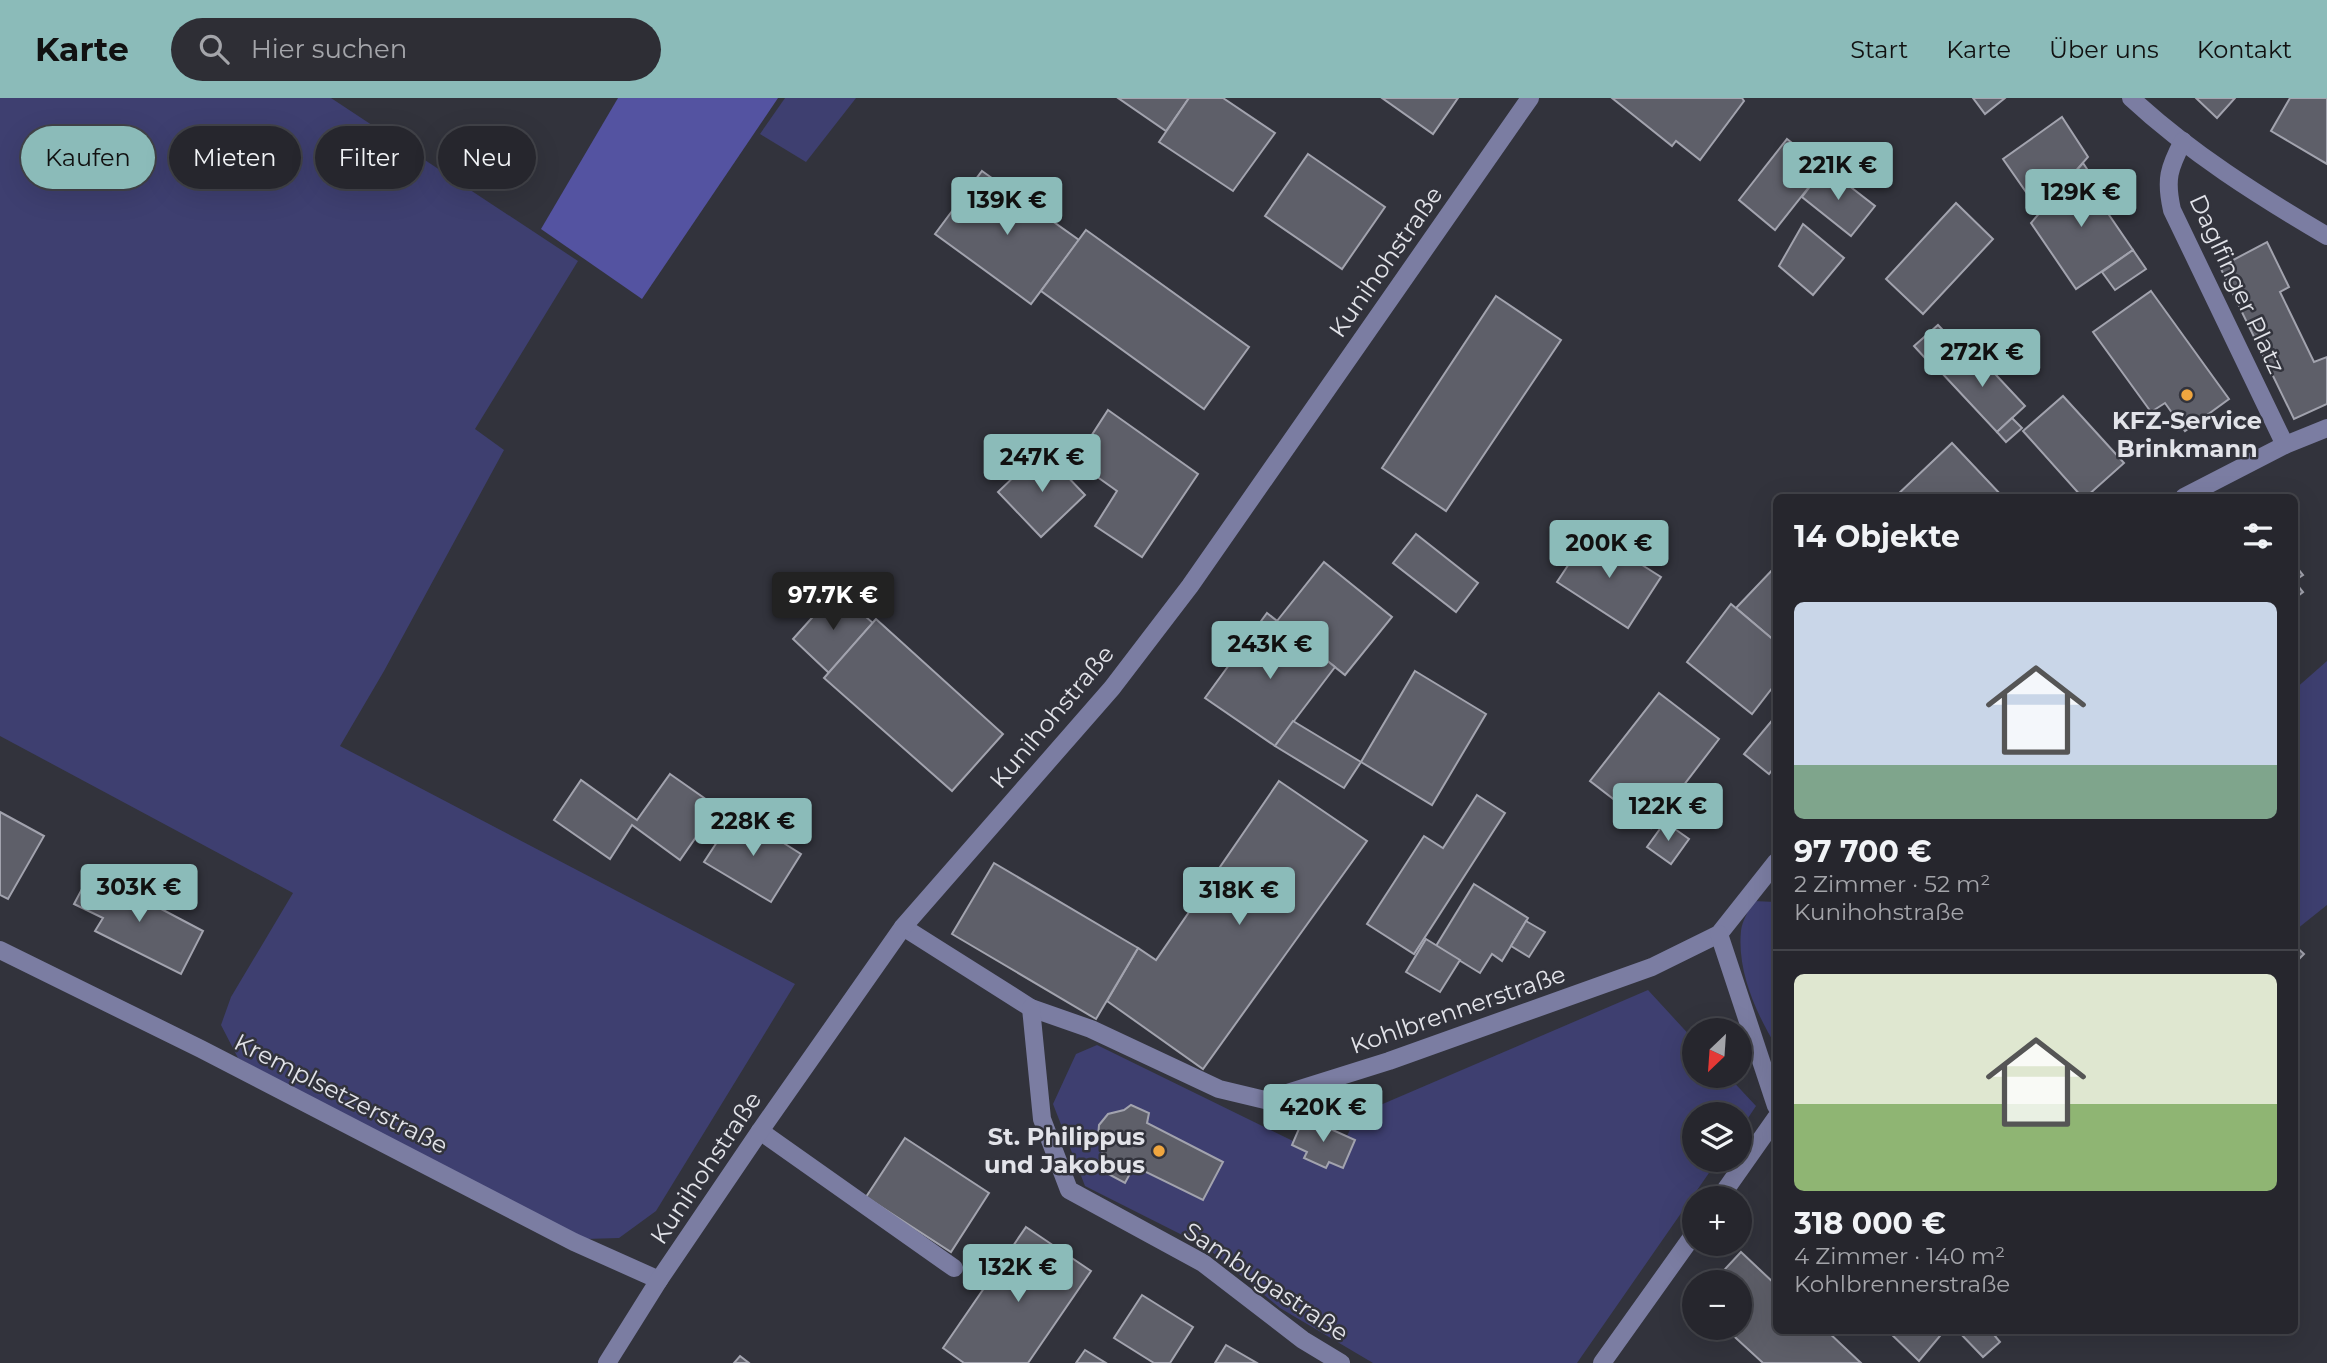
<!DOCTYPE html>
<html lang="de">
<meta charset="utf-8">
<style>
:root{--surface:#26262d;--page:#2e2e35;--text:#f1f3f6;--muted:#a4a5aa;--line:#424349;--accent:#8bbbb9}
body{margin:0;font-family:Montserrat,sans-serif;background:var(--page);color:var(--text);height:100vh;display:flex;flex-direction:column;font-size:26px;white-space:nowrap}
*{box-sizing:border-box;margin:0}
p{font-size:23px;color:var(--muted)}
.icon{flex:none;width:38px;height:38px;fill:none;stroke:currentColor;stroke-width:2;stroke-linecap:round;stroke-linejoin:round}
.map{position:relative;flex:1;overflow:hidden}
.panel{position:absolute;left:1773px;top:396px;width:525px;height:840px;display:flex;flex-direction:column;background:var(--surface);border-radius:10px;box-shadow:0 7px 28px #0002,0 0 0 2px var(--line)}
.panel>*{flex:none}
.banner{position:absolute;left:21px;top:28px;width:665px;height:63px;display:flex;gap:14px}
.needle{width:46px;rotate:205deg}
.buttons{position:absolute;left:1682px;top:920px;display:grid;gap:14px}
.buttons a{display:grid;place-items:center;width:70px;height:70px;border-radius:50%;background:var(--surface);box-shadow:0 7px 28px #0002,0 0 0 2px var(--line);font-size:35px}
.price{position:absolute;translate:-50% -60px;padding:0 16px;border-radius:7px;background:var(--accent);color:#111;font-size:23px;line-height:46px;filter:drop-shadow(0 2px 4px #0008)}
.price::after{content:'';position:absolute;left:50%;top:42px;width:21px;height:16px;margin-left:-10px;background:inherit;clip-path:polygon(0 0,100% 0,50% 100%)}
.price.current{background:#222;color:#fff}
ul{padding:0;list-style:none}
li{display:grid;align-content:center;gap:14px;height:371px;padding:0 21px}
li+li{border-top:2px solid var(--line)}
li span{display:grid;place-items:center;height:217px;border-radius:10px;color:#555}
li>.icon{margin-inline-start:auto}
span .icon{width:126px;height:126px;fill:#fffc;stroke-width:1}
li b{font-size:30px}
h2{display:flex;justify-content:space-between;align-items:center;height:84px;padding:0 21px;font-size:30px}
.chip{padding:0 24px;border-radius:32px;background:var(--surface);box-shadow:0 7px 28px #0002,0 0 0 2px var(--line);font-size:24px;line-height:63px}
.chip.current{background:var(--accent);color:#111}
header{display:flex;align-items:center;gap:42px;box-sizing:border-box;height:98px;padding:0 35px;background:var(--accent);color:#111}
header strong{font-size:33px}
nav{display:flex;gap:38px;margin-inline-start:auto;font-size:24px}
.search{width:490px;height:63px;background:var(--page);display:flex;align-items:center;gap:18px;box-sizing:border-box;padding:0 24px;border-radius:38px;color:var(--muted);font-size:26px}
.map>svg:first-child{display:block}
</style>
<header>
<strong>Karte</strong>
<div class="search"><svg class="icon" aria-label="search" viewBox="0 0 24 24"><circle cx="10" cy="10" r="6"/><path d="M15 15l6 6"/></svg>Hier suchen</div>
<nav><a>Start</a><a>Karte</a><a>Über uns</a><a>Kontakt</a></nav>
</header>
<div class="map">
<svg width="2327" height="1265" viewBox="0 0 2327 1265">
<rect width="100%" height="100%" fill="#32333c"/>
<!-- green -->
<g fill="#3e3f70">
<polygon points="0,0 331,0 578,163 475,331 504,352 384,573 340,648 795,886 656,1113 619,1140 585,1141 484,1095 238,960 221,927 231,899 293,795 0,638"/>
<polygon points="785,0 856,0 806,64 760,36"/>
<polygon points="2327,563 2327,807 2297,831 2294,829 2294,592"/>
<path d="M1753,803L1776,804V948C1756,915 1737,873 1741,833C1742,823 1749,812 1753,803Z"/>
<polygon points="1648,892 1694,942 1694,978 1728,978 1756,1008 1740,1032 1740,1017 1694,1017 1694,1062 1718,1062 1577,1265 1373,1265 1280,1210 1206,1149 1085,1088 1053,1006 1076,956 1097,947 1293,1043 1304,1019 1347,1038 1357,1017"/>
</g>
<!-- forest -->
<polygon fill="#5453a1" points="618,0 778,0 642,201 541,131"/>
<!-- building -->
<g fill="#5e5f69" stroke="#a2a3ae" stroke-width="2">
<polygon points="1118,0 1189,0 1166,33"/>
<polygon points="1189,0 1223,0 1275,35 1233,93 1159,44"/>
<polygon points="1382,0 1458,0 1433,36"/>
<polygon points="1612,0 1742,0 1744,3 1700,62 1676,43 1672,48"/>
<polygon points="1973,0 2005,0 1985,16"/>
<polygon points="2196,0 2235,0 2217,20"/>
<polygon points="2290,0 2327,0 2327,66 2271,33"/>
<polygon points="2062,19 2088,59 2040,114 2003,61"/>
<polygon points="1787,41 1824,70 1775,132 1739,102"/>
<polygon points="1308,56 1385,109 1342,171 1265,118"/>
<polygon points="2083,65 2111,107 2105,111 2133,152 2076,191 2031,125"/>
<polygon points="1825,69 1875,108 1851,138 1802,99"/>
<polygon points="982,73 1079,142 1031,206 935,136"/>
<polygon points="1956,105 1993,141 1923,216 1886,181"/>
<polygon points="1803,126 1844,160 1813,197 1779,168"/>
<polygon points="1086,132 1249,249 1204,311 1041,193"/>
<polygon points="2267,144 2289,189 2280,194 2314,264 2327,259 2327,306 2294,321 2220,169"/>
<polygon points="2133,152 2146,171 2115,192 2102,174"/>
<polygon points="2151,193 2229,301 2185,333 2165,305 2151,314 2093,234"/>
<polygon points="1496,198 1561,242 1446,413 1382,370"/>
<polygon points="1938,227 1962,252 1938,274 1914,248"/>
<polygon points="1968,247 2025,308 1997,334 1940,273"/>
<polygon points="2063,298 2124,365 2086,399 2082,399 2023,333"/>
<polygon points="1108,312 1198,376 1142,459 1095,428 1117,393 1075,363"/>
<polygon points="2012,320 2022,330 2006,344 1997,334"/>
<polygon points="1952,345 2003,399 1895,399"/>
<polygon points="1042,352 1085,397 1041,439 998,394"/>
<polygon points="1590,434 1661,479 1628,530 1557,484"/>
<polygon points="1416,436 1478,485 1456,514 1393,465"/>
<polygon points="1324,464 1392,519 1345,577 1277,523"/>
<polygon points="2294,466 2303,477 2294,483"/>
<polygon points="1776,468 1776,544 1736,510"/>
<polygon points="2294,483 2303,494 2294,501"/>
<polygon points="836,493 873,525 829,575 793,541"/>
<polygon points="1731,506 1776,544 1776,585 1752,616 1687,564"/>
<polygon points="1267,515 1335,569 1275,648 1205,600"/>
<polygon points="876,521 1003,636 952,693 824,580"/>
<polygon points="1415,573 1486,616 1432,707 1361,664"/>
<polygon points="1659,595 1719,641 1651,730 1590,683"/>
<polygon points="1775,619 1776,667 1769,676 1744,656"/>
<polygon points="1293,623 1361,664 1344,690 1275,648"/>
<polygon points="670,676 717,709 680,762 632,727 610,761 554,722 581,682 637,722"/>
<polygon points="1279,683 1367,743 1203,971 1107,903 1138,850 1156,862"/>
<polygon points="1477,697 1505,715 1414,856 1367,826 1424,738 1443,750"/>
<polygon points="0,714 44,738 8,801 0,797"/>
<polygon points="736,715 801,756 771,804 704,764"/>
<polygon points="1665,724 1689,741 1671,766 1647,749"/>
<polygon points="994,765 1138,850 1096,921 952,836"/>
<polygon points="91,774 203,833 181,876 95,833 103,820 74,806"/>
<polygon points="1474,786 1528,820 1502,863 1492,856 1480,875 1436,848"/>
<polygon points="1526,823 1545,834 1529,859 1511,848"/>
<polygon points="1426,841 1460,862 1440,894 1406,874"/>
<polygon points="2294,847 2304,856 2294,866"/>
<polygon points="1131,1007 1149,1015 1147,1025 1223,1064 1203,1102 1134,1068 1125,1085 1097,1070 1103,1052 1098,1039 1099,1027 1108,1016 1124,1012"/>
<polygon points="1304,1019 1355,1042 1343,1070 1329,1064 1326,1070 1304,1060 1307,1054 1292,1047"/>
<polygon points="905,1040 989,1095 951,1154 866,1099"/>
<polygon points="1026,1129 1091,1173 1028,1265 964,1265 943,1250"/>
<polygon points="1741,1154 1776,1187 1776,1232 1826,1232 1861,1265 1763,1265 1725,1230 1740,1230 1740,1185 1712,1185"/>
<polygon points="1142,1197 1193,1229 1170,1265 1154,1265 1114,1240"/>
<polygon points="1887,1232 1945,1232 1919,1263"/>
<polygon points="1957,1232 1990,1232 2000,1244 1983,1259"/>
<polygon points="1226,1247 1257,1265 1215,1265"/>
<polygon points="1085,1252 1106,1265 1076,1265"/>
<polygon points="740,1258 749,1265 734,1265"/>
</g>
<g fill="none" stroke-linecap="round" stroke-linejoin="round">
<!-- minor -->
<g stroke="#7b7da2" stroke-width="18">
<path d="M2131,0C2189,54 2259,98 2327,138"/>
<path d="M2183,43C2169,70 2165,81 2172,112L2285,347"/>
<polyline points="2184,399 2285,347 2327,330"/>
<polyline points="903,829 1031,910 1091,931 1219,991 1265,1002 1389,963 1652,869 1719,836 1776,764"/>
<polyline points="1719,836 1776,1008"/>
<polyline points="0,852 201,951 574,1144 659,1182"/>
<polyline points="1031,910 1042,1021 1069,1092 1203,1165 1303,1242 1341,1265"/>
<polyline points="760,1033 954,1170"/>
<polyline points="1719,1101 1776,1020"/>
<polyline points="607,1265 659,1182 760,1033 903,829 1112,590 1190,488 1530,0"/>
<polyline points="1602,1265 1694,1136"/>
</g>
</g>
<!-- markers -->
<g fill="#f0a63f" stroke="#32333c" stroke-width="2.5">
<circle cx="2187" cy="297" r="7"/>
<circle cx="1159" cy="1053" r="7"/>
</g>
<g text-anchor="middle" stroke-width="5" stroke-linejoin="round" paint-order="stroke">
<!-- street labels -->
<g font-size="24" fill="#e2e3e9" stroke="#32333c">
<text transform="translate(1386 164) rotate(-55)" y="8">Kunihohstraße</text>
<text transform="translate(2237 186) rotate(65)" y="8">Daglfinger Platz</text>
<text transform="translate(1052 619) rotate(-50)" y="8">Kunihohstraße</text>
<text transform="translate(1458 912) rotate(-19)" y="8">Kohlbrennerstraße</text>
<text transform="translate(341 996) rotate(27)" y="8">Kremplsetzerstraße</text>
<text transform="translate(706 1070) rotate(-56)" y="8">Kunihohstraße</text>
<text transform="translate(1266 1184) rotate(34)" y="8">Sambugastraße</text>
</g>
<!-- poi labels -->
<g font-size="24" font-weight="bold" fill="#e2e3e9" stroke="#32333c">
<text x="2187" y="331">KFZ-Service<tspan x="2187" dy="28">Brinkmann</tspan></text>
<text x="1145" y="1047" text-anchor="end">St. Philippus<tspan x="1145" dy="28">und Jakobus</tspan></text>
</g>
</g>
</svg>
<div class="buttons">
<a><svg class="needle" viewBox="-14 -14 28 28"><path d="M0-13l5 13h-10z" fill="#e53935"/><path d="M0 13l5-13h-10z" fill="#a4a5aa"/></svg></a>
<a><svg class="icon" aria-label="layers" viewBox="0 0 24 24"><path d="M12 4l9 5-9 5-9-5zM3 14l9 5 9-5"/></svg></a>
<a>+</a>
<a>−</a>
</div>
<b class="price" style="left:1838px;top:104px">221K €</b>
<b class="price" style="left:2081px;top:131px">129K €</b>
<b class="price" style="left:1007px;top:139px">139K €</b>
<b class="price" style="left:1982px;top:291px">272K €</b>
<b class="price" style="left:1042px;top:396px">247K €</b>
<b class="price" style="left:1609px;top:482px">200K €</b>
<b class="price current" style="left:833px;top:534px">97.7K €</b>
<b class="price" style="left:1270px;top:583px">243K €</b>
<b class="price" style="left:1668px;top:745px">122K €</b>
<b class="price" style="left:753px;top:760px">228K €</b>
<b class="price" style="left:139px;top:826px">303K €</b>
<b class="price" style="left:1239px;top:829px">318K €</b>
<b class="price" style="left:1323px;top:1046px">420K €</b>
<b class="price" style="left:1018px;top:1206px">132K €</b>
<div class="banner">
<a class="chip current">Kaufen</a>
<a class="chip">Mieten</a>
<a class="chip">Filter</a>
<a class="chip">Neu</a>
</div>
<section class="panel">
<h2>14 Objekte<svg class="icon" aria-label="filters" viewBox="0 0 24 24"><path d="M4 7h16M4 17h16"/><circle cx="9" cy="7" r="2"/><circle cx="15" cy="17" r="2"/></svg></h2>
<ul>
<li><span style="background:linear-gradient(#c9d6e8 75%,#7fa58c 0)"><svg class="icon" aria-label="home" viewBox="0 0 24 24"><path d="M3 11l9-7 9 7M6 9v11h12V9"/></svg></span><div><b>97 700 €</b><p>2 Zimmer · 52 m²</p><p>Kunihohstraße</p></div></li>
<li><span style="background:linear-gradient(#dfe7d0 60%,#8fb573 0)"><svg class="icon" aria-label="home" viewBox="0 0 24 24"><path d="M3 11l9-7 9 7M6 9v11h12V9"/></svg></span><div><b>318 000 €</b><p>4 Zimmer · 140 m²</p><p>Kohlbrennerstraße</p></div></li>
</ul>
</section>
</div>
